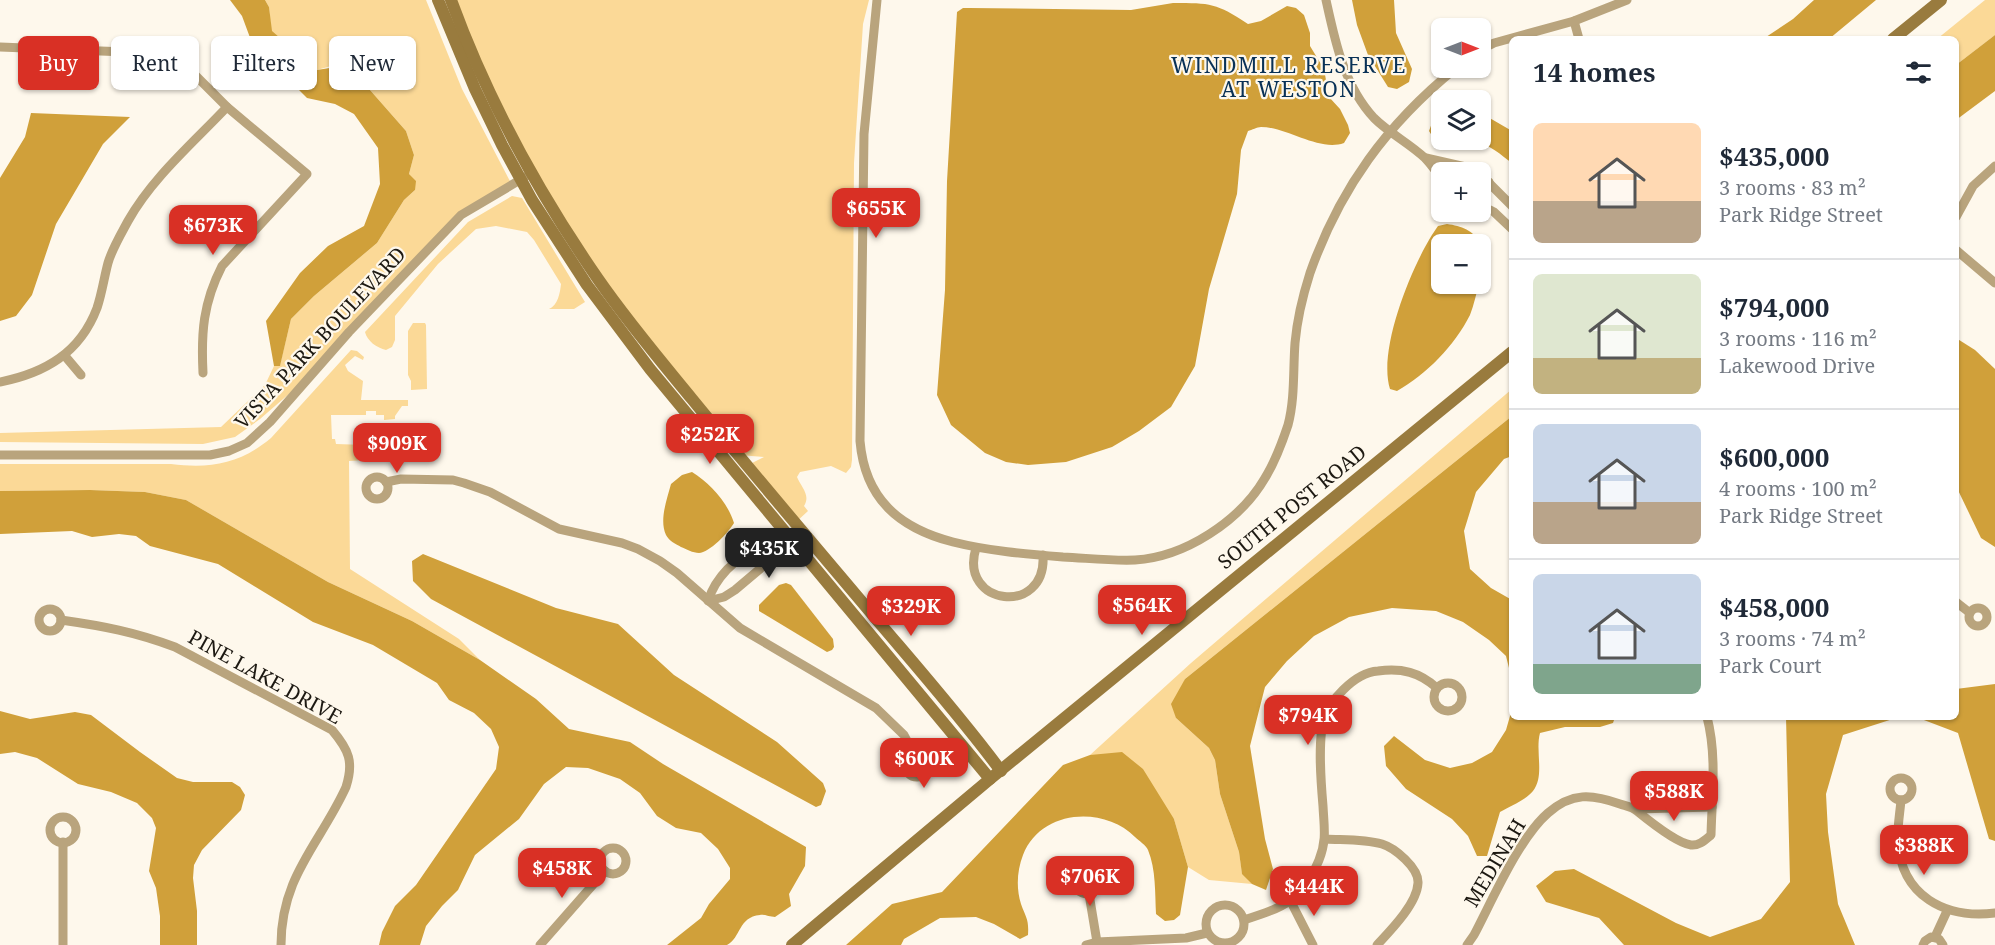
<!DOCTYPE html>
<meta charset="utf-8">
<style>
:root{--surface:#fff;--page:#f6f6f7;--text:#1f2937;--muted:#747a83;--line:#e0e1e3;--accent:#d93025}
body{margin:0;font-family:"Noto Serif",serif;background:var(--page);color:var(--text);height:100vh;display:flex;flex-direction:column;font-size:22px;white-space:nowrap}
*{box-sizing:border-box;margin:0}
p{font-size:20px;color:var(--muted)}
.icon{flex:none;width:33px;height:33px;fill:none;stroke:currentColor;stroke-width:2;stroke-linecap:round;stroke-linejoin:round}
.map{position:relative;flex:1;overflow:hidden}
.drawer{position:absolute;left:1509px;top:36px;width:450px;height:684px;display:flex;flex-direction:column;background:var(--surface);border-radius:9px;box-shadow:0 2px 4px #0004}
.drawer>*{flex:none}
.hud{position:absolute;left:18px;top:36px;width:570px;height:54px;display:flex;gap:12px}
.needle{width:39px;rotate:90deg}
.fabs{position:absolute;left:1431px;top:18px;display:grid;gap:12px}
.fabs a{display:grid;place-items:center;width:60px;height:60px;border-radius:9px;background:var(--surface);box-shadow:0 2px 4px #0004;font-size:30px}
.price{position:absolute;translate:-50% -51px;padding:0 14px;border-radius:12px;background:var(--accent);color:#fff;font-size:20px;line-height:39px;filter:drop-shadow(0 2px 3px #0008)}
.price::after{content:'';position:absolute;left:50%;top:36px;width:18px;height:14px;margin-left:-9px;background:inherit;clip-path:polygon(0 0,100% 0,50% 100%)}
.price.active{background:#222;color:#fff}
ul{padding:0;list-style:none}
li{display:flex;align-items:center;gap:18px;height:150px;padding:0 24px}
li+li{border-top:2px solid var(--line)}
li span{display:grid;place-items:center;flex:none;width:168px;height:120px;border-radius:9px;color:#555}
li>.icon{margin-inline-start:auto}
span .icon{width:72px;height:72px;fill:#fffc;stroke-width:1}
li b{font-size:26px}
h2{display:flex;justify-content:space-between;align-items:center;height:72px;padding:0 24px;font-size:26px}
.tag{padding:0 21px;border-radius:9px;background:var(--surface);box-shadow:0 2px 4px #0004;font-size:21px;line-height:54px}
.tag.active{background:var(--accent);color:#fff}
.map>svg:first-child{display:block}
</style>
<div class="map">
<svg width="1995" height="945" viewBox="0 0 1995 945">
<rect width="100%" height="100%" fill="#fef8ec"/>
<!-- green -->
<g fill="#fbd997">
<polygon points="265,0 426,0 462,89 512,185 461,215 312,374 260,419 235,437 203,444 0,442 0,433 221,427 265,385 274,366 280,365 291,319 314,296 377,243 404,200 415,190 409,174 414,155 406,131 348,65 331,66 317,70 271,31 269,7"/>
<path d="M451,0H869L863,24L854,163L852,460L851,467L846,473L831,466L800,472L797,477C801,487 811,495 804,506L808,511L795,523L752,463L764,457L739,455L661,361L531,173Z"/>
<polygon points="1985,0 1995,0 1995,35 1956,65 1956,39 1937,39"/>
<path d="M512,196L522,198L585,302L574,309H549C558,305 560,293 561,284L534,240L527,232L496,226L476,229L438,264L395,316V340L392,347L386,350C377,348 367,341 365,332L468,222Z"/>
<polygon points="413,323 425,323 426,325 427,389 411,390 411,381 408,375 408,331"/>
<path d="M351,350L357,351L364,357L363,360L355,356L345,365L348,371L363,381L361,400H408V406H402L395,416V419L384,420V415H376V411H366V415H331L332,439H335L336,444L366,445L367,460L349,461L350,569L459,639L480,660L412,621L328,582L186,500L145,492L90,490L0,491V464H171C210,469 240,464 271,438Z"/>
<polygon points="1512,389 1512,416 1185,679 1176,718 1209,748 1215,760 1220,794 1239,852 1242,873 1252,884 1209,880 1188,867 1174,819 1090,755 1191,663"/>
</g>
<!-- water -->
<g fill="#d0a03a">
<polygon points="230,0 265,0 269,7 272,31 317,70 348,65 406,131 414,155 409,174 416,181 415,190 404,200 377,243 314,296 291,319 280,366 274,366 266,321 300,273 328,246 364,226 380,184 378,148 354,114 335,104 307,98 252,43 242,16"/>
<polygon points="1352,0 1394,0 1396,33 1412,69 1409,82 1397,89 1388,87 1368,55 1357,25"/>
<polygon points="1814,0 1876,0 1829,39 1763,39 1793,19"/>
<path d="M1173,3C1211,3 1216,3 1248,24L1261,21L1287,6L1296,8L1304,15L1310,33V46L1324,69L1329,97L1340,109L1348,125L1350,133L1344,143C1319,152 1287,127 1261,127C1257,127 1252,130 1248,131L1241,150L1237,194L1209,289L1195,366L1171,407L1139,431L1112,447L1066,462L1028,465L1006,462L985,453L951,425L937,395L945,290L947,181L957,12L963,8H969L1131,10Z"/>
<polygon points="1995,35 1995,91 1956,120 1956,65"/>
<path d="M1441,112L1442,140H1480L1481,113L1512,131V163C1501,155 1489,144 1476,142C1458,139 1440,151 1429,131L1432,123Z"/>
<polygon points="31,113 130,117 103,144 56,224 32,295 16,316 0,321 0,178 25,137"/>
<path d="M1447,224C1461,226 1474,230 1480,244H1442V284H1479C1476,294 1474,305 1470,315C1455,345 1426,375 1397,391L1390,389C1377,349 1414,259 1438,226Z"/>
<polygon points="1956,338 1975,350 1995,369 1995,547 1981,538 1956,486"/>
<polygon points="1512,416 1512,456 1504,459 1476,492 1464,531 1470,569 1491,588 1512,600 1512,680 1506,656 1489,640 1463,622 1436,611 1392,608 1349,617 1314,636 1287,661 1265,687 1250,746 1265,839 1273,869 1266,890 1252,884 1242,874 1239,852 1220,794 1215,760 1209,748 1176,718 1171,704 1185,679"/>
<path d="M692,472C710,483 728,503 734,523C729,532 709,553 699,553C693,553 686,549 681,547C676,544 669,541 666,535C659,520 667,499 671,484L682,475Z"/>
<path d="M90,490L145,492L186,500L328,582L412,621L480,660L536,699L569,729L630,742L663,764L806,847L805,866L789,894L791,906L775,917C770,917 764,914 760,915C738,917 741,938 727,945H667L701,918L709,904L730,879V868L718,849L701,833L676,828L657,816L640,793L620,779L588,768L566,767L544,784L519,819L475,855L458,890L442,906L426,926L420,945H379L382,932L395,906L416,885L496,769L499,747L491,729L474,713L449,700L437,683L373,645L313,622L218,564L150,546L136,536L119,534L92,537L72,531L0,534V491Z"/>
<polygon points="423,554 556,608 618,624 674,675 777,742 823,783 826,791 821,805 816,807 431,599 413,581 412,561"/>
<polygon points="786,583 791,585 833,639 834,647 832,650 827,652 759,611 759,605 779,585"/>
<polygon points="1995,684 1995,841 1989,839 1958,733 1916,717 1956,717 1956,689"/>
<path d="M1512,709V717H1615L1613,723L1600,727H1565L1540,733C1535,751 1545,776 1533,791C1526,800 1510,806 1500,812L1487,856H1477L1468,836L1452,819L1406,789L1386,766L1384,746L1394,736L1425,760L1450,768L1472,763L1492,752L1506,730Z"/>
<polygon points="0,711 30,719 75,712 91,715 140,752 177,778 193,782 232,782 240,787 245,795 241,810 202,850 194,865 193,878 197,911 197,945 160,945 160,916 156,888 149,871 156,828 152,818 137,803 111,792 78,784 37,758 15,752 0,754"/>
<polygon points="1786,717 1899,717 1843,735 1826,794 1828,832 1838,904 1855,945 1624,945 1599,918 1546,902 1536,886 1555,871 1574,869 1676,923 1710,937 1761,919 1790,882"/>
<path d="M1122,752L1143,769L1174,819L1188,867L1180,915L1174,920L1165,921L1156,914C1155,894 1156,869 1148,850C1146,845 1139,841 1135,837C1104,806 1041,809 1023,855C1017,871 1016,888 1021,904C1026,918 1029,919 1028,935L1020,939L994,924L976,917L940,918L904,939L901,945H846L892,904L942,892L1063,765L1090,755Z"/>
</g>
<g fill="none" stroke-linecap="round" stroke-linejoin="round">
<!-- street -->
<g stroke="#b9a47d" stroke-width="9">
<path d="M877,0L864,134L860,441C865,499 899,528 953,542C989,551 1025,554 1063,557C1086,558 1111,561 1135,560C1185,557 1240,521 1265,478C1275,462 1282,443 1288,425C1295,399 1293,370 1295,343C1297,320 1303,295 1310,273C1340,188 1387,124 1456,68"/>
<path d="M1326,0C1335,41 1344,86 1374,118C1389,133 1409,143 1425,158C1431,164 1436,172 1442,179"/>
<polyline points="1574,21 1579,39"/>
<path d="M0,47L151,53L172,59L194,74L227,107L307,174L222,266C203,303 201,333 203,373"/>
<polyline points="1480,50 1494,43 1574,21 1627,0"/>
<polyline points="172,59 179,43"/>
<polyline points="1426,158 1470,168 1478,172"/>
<polyline points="1480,174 1512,206"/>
<polyline points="1480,195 1489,182"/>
<polyline points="1480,205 1494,212 1512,229"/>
<polyline points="1956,217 1973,186 1995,166"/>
<polyline points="1956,250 1995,283"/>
<polyline points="65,356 81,375"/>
<path d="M0,382C45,373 80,353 97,308C102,293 104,278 108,263C112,249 121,234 128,221C152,178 193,143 227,107"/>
<polyline points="0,455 210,455 229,451 247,443 270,422 349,332 461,215 525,177"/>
<circle cx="377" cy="488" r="11"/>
<polyline points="386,482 401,479 453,480 464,483 490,492 559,529 622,543 638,549 660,561 677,573 740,628 876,708 904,735 914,754"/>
<path d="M786,534L780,552L735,590L724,597L708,601C719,566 754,546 786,534Z"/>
<path d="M976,548C958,606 1047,617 1043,555"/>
<polyline points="1956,602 1970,613"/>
<circle cx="1978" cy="617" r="9"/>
<circle cx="50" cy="620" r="11"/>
<path d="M61,620C103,626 135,632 175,647L332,730C349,750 354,762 346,787C320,844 281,876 281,945"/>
<circle cx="1448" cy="697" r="14"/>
<circle cx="917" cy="765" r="12"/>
<circle cx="1901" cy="789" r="11"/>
<path d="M1901,800C1900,813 1897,828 1898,841C1901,896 1945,919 1995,913"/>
<polyline points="1636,809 1712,807"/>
<circle cx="63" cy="830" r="13"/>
<path d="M1326,839C1344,840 1364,839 1382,844C1395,848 1419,868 1418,883C1417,904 1390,931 1377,945"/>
<polyline points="63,842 63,945"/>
<circle cx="613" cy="861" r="13"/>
<circle cx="1087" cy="881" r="13"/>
<polyline points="1089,894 1097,942"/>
<polyline points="1291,902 1313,945"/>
<circle cx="1225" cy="924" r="19"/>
<path d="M1244,920C1284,907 1302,901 1319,860C1327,840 1324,827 1323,806C1321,783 1317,737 1325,716C1329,705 1335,698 1343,690C1353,680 1364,672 1378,671C1402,668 1419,672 1437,688"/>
<polyline points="1935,937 1947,911"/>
<polyline points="540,945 605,871"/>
<polyline points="1086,945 1097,942 1186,938 1207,933"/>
<path d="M1467,945L1474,935C1492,901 1519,838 1548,813C1572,792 1592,794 1620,804C1626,806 1633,807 1637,811C1648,820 1677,843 1691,845C1699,846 1705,840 1711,835C1712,796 1717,755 1707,717"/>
<polyline points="1923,945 1925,941 1931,937 1939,939 1943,945"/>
</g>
<!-- secondary -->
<g stroke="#997b3e" stroke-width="12">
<polyline points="438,0 475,89 502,145 532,200 587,285 650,369 990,779"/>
<path d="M451,0C487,99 538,192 598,279C627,321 660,360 692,399C755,476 819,551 883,627C923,674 964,721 1001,771"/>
<polyline points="1893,39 1941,0"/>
<polyline points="792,945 990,779 1512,352"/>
</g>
</g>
<g text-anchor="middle" stroke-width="4.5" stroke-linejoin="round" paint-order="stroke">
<!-- street labels -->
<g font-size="20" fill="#1d1912" stroke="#fef8ec">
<text transform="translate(320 338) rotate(-47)" y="7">VISTA PARK BOULEVARD</text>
<text transform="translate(1292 507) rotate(-39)" y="7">SOUTH POST ROAD</text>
<text transform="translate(265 677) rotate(29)" y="7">PINE LAKE DRIVE</text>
<text transform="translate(1495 863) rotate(-59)" y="7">MEDINAH</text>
</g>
<!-- neighbourhood labels -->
<g font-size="21" letter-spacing="1.5" fill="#093156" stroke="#fef8ec">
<text x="1289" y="73">WINDMILL RESERVE<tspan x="1289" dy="24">AT WESTON</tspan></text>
</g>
</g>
</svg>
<div class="fabs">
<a><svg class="needle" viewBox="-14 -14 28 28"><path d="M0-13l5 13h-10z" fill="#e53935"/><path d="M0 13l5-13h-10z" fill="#747a83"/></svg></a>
<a><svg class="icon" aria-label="layers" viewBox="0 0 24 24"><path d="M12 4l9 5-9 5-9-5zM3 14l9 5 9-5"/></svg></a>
<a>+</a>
<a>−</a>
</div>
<b class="price" style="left:876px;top:239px">$655K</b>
<b class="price" style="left:213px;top:256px">$673K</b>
<b class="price" style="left:710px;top:465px">$252K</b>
<b class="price" style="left:397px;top:474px">$909K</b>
<b class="price active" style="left:769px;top:579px">$435K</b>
<b class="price" style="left:1142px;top:636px">$564K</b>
<b class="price" style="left:911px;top:637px">$329K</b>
<b class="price" style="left:1308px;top:746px">$794K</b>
<b class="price" style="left:924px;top:789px">$600K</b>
<b class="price" style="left:1674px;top:822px">$588K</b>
<b class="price" style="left:1924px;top:876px">$388K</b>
<b class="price" style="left:562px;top:899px">$458K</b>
<b class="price" style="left:1090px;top:907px">$706K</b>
<b class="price" style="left:1314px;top:917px">$444K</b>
<div class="hud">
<a class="tag active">Buy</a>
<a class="tag">Rent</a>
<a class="tag">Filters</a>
<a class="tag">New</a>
</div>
<section class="drawer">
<h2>14 homes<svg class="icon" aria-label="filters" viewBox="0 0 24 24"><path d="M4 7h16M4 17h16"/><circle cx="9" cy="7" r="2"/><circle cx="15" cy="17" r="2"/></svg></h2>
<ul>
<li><span style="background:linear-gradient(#ffd9b3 65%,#b9a48a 0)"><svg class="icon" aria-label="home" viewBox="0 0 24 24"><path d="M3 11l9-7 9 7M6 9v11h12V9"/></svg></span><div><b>$435,000</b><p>3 rooms · 83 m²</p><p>Park Ridge Street</p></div></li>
<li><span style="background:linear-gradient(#dfe7d0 70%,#c2b280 0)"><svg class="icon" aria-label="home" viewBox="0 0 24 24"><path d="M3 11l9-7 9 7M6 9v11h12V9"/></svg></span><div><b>$794,000</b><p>3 rooms · 116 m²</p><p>Lakewood Drive</p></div></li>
<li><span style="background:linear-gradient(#c9d6e8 65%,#b9a48a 0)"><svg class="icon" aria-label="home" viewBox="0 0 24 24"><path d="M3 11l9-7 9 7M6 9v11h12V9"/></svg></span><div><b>$600,000</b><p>4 rooms · 100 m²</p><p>Park Ridge Street</p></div></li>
<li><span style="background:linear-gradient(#c9d6e8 75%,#7fa58c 0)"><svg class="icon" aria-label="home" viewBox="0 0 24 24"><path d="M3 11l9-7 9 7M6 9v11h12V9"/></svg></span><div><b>$458,000</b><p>3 rooms · 74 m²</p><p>Park Court</p></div></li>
</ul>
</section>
</div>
